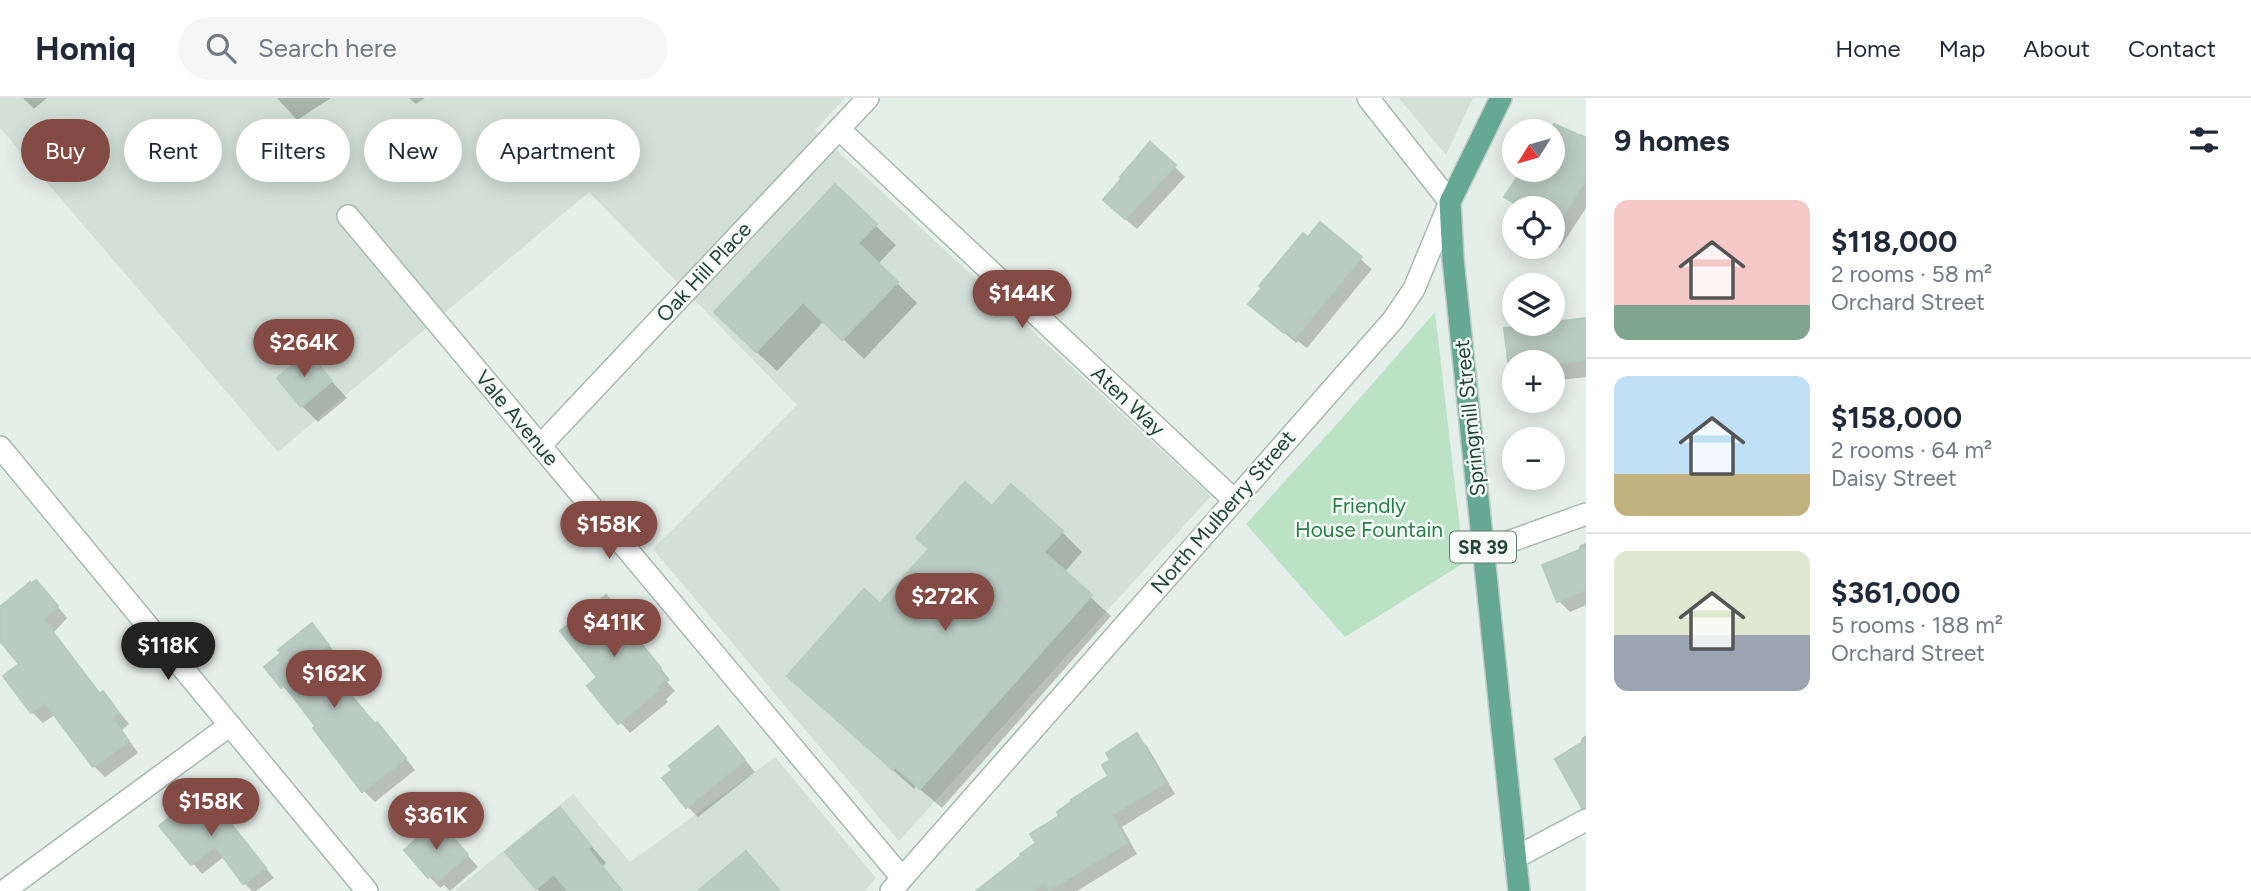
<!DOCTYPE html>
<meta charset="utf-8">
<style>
:root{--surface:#fff;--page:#f6f6f7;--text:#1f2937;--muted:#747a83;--line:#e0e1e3;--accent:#834b44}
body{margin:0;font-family:Figtree,sans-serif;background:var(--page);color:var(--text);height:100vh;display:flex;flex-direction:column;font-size:26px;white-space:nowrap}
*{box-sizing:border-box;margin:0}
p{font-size:23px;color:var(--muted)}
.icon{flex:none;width:38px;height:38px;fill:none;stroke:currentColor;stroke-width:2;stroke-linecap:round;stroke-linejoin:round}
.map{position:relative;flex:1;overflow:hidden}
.side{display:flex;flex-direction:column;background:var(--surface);width:665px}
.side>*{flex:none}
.guide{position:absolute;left:21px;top:21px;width:665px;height:63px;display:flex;gap:14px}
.needle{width:46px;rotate:233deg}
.tools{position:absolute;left:1502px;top:21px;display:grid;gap:14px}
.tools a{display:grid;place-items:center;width:63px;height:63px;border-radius:50%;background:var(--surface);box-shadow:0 4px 18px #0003;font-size:35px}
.price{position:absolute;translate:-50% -60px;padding:0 16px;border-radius:24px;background:var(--accent);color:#fff;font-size:23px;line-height:46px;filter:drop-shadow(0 2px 4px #0008)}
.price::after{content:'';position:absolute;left:50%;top:42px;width:21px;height:16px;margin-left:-10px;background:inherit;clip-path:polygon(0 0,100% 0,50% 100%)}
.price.selected{background:#222;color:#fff}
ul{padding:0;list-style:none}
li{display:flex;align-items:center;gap:21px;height:175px;padding:0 28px}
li+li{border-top:2px solid var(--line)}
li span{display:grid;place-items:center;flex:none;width:196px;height:140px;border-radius:14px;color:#555}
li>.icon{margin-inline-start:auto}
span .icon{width:84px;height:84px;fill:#fffc;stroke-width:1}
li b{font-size:30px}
h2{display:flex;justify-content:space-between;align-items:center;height:84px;padding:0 28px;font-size:30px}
.chip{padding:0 24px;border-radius:32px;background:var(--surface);box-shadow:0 4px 18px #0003;font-size:24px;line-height:63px}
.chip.selected{background:var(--accent);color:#fff}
header{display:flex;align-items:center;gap:42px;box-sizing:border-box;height:98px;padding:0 35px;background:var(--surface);border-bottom:2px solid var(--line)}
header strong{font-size:33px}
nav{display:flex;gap:38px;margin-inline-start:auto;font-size:24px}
.search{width:490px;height:63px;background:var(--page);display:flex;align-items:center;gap:18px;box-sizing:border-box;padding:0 24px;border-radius:38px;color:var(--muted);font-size:26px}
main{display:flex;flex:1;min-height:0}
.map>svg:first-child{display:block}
</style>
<header>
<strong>Homiq</strong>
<div class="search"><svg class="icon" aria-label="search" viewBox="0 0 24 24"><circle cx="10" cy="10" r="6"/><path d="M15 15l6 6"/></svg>Search here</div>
<nav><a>Home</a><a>Map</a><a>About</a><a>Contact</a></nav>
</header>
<main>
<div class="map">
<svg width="1586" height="793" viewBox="0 0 1586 793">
<rect width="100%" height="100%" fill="#e5efea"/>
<!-- built -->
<g fill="#d3e0d9">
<polygon points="0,0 845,0 815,32 1211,398 899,743 653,451 797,307 589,94 278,354 0,30"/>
<polygon points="1399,0 1473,0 1446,57"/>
<polygon points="775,659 876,780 865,793 454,793 573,696 630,764"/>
</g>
<!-- green -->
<polygon fill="#bce2c5" points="1435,214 1464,465 1345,539 1246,426 1346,316"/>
<!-- shadow -->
<g fill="#0003">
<polygon points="23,0 47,0 34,11"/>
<polygon points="277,0 331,0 297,22"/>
<polygon points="409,0 425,0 416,6"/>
<polygon points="1581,36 1586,39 1586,110 1560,150 1552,145 1552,110 1512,111 1515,107 1506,99 1524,72 1533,77 1535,72 1552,72"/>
<polygon points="1174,68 1185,79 1137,131 1116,113"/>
<polygon points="875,127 896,147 878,166 917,205 864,261 824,223 777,273 736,235"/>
<polygon points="1321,127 1372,171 1307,250 1298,243 1296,245 1251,206"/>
<polygon points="1586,222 1586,279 1552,283 1552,264 1514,264 1514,273 1511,270 1506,232"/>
<polygon points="308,257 347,300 318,324 302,308"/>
<polygon points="992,411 1062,434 1082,454 1064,475 1111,518 942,710 916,688 914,691 810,598 881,508"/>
<polygon points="1586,445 1586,507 1570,514 1559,503 1580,447"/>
<polygon points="47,495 67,520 54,534 101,597 103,596 114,607 129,626 122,632 138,655 105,679 94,668 56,616 43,625 32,614 21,567 0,541 0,511"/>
<polygon points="606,499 642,542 639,544 670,582 667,584 675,593 666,601 668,604 630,635 620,624 600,580"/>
<polygon points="322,538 338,559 326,569 376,628 388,638 415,672 375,704 364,693 315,630 318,628 266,569"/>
<polygon points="1136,637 1147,648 1175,696 1122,729 1137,756 1077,793 979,793 1039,746 1061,718 1111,678 1112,663"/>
<polygon points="1586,637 1586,707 1563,655 1580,646 1582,640"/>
<polygon points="729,642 755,674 698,719 687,708"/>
<polygon points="216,709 274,780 256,793 252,793 244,785 225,758 202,776 162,728 212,712"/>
<polygon points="560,712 606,765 603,768 623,793 539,793 508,754"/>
<polygon points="449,736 478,769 450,793 444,787 440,790 406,753"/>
</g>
<!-- building -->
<g fill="#bacbc3" stroke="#b6cac1" stroke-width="2">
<polygon points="1554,26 1586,40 1586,82 1552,135 1552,110 1514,110 1514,114 1510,112 1514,105 1504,99 1522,72 1552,72 1551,33"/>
<polygon points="1150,44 1176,67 1125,121 1103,102 1122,80 1120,79"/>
<polygon points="835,86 877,126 858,145 898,184 842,242 803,204 756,254 714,214"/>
<polygon points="1320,124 1362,159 1295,240 1286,233 1284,235 1248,206 1262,190 1259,188 1303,135 1308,139"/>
<polygon points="1586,220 1586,262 1552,266 1514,264 1514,271 1509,271 1504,230"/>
<polygon points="308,254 332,283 301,309 277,280"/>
<polygon points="965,384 992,408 1011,386 1063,433 1044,454 1092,497 920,691 895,669 893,672 787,578 864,491 880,505 929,451 916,440"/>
<polygon points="1586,449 1586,492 1557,504 1542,467"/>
<polygon points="36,482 58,508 44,522 100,596 103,593 119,615 112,620 129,643 93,669 45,605 31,615 3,578 19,566 0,543 0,509 30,484 31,486"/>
<polygon points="606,497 632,530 630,532 661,570 658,572 666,581 656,589 659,592 618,626 587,588 597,579 560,533"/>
<polygon points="312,525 329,547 317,557 375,626 377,624 406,660 362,694 313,630 315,628 284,587 281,590 264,569 281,555 278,552"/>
<polygon points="718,628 745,662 686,710 662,680 672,672 669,668"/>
<polygon points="1137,635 1165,685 1112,717 1127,745 1049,792 1045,785 1033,793 976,793 1021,758 1020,756 1036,745 1030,736 1059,718 1057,714 1072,703 1071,702 1108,678 1102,667 1110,662 1106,655"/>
<polygon points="1586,642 1586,709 1582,710 1555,661"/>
<polygon points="198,696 211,711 216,707 266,770 243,786 215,748 191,767 159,728"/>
<polygon points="560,709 591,748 588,751 622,793 568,793 554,776 536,791 505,754"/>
<polygon points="438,722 468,757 438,783 432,777 428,780 404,752"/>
<polygon points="746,753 780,793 698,793"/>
</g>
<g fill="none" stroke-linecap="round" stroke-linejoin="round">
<!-- street casing -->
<g stroke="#a7b8b1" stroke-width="24">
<g id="street">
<polyline points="839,31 1234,402"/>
<polyline points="348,118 902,780"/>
<polyline points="540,348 868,0"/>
<polyline points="0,349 367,793"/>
<polyline points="1483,453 1586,416"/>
<polyline points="1515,760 1586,722"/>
<polyline points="4,793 230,627"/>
<polyline points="891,793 1393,222 1414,191 1450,104 1368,0"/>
</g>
</g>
<!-- primary casing -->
<g stroke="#c1cbc8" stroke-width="24">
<polyline id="primary" points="1501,0 1450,104 1453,161 1519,793"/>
</g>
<!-- street -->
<use href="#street" stroke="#fff" stroke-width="21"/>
<!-- primary -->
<use href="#primary" stroke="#65a994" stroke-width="21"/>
</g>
<g text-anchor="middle" stroke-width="5" stroke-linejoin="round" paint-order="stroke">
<!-- shield labels -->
<rect fill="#f6fbf8" stroke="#627b72" stroke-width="2" x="1450" y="433.5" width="66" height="31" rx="5"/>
<g font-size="19" font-weight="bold" fill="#224439">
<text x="1483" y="456">SR 39</text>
</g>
<!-- street labels -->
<g font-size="21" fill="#224439" stroke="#f6fbf8">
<text transform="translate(704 174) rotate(-47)" y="7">Oak Hill Place</text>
<text transform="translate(1128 303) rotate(43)" y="7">Aten Way</text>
<text transform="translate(517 320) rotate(50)" y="7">Vale Avenue</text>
<text transform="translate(1470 320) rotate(-96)" y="7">Springmill Street</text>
<text transform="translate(1223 414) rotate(-49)" y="7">North Mulberry Street</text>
</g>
<!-- park labels -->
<g font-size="21" fill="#277f45" stroke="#f6fbf8">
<text x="1369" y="415">Friendly<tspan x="1369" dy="24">House Fountain</tspan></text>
</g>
</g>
</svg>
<div class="tools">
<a><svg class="needle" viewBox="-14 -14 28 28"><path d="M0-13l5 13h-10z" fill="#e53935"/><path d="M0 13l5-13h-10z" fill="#747a83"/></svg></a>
<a><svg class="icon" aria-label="locate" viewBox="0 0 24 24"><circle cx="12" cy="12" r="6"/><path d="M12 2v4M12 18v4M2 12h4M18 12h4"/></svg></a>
<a><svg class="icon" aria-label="layers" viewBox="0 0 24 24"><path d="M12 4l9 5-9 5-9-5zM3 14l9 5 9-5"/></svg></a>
<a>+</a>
<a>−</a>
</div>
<b class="price" style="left:1022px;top:232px">$144K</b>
<b class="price" style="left:304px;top:281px">$264K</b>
<b class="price" style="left:609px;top:463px">$158K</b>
<b class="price" style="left:945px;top:535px">$272K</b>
<b class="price" style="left:614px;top:561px">$411K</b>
<b class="price selected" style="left:168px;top:584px">$118K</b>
<b class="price" style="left:334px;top:612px">$162K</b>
<b class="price" style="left:211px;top:740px">$158K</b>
<b class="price" style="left:436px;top:754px">$361K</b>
<div class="guide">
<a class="chip selected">Buy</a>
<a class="chip">Rent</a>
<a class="chip">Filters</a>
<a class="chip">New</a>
<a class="chip">Apartment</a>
</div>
</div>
<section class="side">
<h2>9 homes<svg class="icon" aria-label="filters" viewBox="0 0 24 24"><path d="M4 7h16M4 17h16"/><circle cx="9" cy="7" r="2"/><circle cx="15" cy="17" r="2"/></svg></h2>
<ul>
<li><span style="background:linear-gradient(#f6c9c9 75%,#7fa58c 0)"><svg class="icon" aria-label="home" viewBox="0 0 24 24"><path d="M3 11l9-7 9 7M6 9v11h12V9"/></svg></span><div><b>$118,000</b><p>2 rooms · 58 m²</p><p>Orchard Street</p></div></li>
<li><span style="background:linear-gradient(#bfe0f5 70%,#c2b280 0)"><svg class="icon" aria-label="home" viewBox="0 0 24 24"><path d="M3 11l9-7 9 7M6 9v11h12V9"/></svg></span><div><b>$158,000</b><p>2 rooms · 64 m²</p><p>Daisy Street</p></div></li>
<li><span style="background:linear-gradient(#dfe7d0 60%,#9aa5b1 0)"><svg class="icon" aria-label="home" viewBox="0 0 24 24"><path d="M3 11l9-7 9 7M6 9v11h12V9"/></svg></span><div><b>$361,000</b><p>5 rooms · 188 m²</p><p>Orchard Street</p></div></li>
</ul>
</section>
</main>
